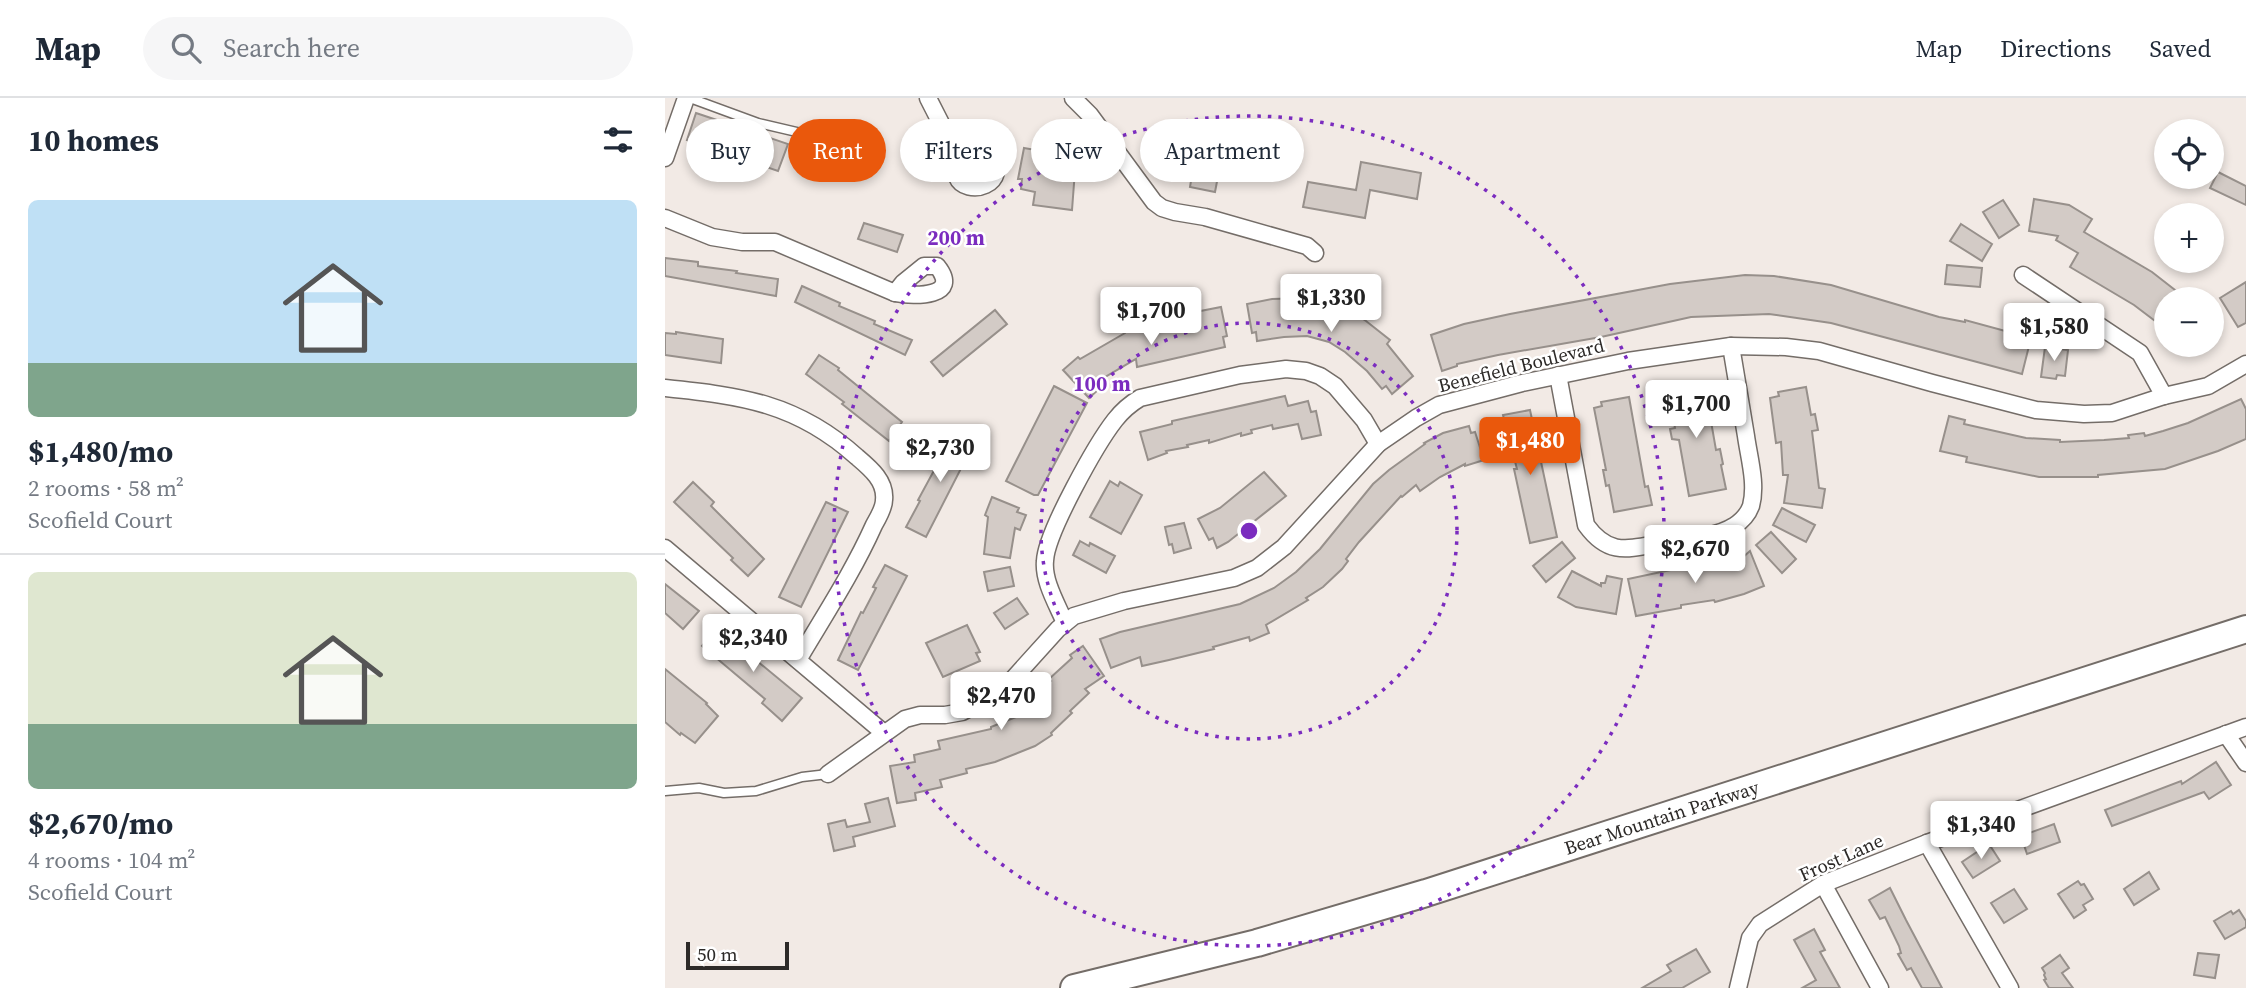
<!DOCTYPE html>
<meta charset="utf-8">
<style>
:root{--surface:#fff;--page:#f6f6f7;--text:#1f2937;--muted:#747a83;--line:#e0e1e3;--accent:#ea580c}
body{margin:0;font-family:"Source Serif 4",serif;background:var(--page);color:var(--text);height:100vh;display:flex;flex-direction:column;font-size:26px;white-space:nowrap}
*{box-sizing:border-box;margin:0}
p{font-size:23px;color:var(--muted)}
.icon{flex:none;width:38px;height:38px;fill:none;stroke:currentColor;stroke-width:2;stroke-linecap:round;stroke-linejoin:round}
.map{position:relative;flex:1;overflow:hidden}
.panel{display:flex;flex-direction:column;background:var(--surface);width:665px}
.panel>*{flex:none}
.guide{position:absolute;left:21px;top:21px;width:665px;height:63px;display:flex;gap:14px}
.fabs{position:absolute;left:1489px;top:21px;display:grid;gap:14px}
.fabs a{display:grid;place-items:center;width:70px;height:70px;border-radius:50%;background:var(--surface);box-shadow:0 4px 10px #0003;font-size:35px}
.scale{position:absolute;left:21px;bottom:18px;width:103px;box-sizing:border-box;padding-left:7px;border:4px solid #2d2a28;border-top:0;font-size:19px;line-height:24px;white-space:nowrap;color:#2d2a28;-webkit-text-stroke:5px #fff;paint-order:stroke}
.price{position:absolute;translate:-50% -60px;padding:0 16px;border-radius:7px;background:#fff;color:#222;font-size:23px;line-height:46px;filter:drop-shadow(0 2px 4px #0008)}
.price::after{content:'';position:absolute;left:50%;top:42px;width:21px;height:16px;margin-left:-10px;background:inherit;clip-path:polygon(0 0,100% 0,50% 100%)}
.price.current{background:var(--accent);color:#fff}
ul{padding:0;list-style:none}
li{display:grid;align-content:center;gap:14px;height:371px;padding:0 28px}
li+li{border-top:2px solid var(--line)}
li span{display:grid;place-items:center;height:217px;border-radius:10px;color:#555}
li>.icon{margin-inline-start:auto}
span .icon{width:126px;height:126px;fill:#fffc;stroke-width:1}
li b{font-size:30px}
h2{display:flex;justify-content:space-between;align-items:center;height:84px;padding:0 28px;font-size:30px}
.pill{padding:0 24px;border-radius:32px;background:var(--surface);box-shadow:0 4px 10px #0003;font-size:24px;line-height:63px}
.pill.current{background:var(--accent);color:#fff}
header{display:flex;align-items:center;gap:42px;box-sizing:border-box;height:98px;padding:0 35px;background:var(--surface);border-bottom:2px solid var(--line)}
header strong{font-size:33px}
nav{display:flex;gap:38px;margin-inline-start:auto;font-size:24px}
.search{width:490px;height:63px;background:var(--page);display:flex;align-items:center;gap:18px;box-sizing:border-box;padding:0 24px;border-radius:38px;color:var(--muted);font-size:26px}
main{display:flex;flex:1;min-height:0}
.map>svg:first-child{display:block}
</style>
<header>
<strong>Map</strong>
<div class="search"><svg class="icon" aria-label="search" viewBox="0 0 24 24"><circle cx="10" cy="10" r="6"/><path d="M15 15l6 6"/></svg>Search here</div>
<nav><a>Map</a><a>Directions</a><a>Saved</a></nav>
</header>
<main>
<section class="panel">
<h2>10 homes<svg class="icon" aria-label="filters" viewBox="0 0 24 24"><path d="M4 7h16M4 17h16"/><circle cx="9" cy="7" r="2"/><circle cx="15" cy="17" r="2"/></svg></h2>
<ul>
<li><span style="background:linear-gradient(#bfe0f5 75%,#7fa58c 0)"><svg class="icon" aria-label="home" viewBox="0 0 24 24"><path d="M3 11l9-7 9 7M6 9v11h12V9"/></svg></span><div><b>$1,480/mo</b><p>2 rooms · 58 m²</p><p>Scofield Court</p></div></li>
<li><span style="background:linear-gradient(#dfe7d0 70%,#7fa58c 0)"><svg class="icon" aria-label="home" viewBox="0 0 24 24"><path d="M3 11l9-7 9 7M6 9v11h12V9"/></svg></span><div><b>$2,670/mo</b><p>4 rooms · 104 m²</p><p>Scofield Court</p></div></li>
</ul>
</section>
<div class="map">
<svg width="1581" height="890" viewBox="0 0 1581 890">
<rect width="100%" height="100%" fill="#f2eae5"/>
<!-- building -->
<g fill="#d3cbc6" stroke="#97908b" stroke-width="2">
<polygon points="31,15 123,46 113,73 22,42"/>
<polygon points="564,27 625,38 620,63 558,52 550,94 525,89 535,28 562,33"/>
<polygon points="359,50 411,59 407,112 368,107 370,94 356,91 357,81 353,81"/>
<polygon points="696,64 756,75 752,101 705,92 700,120 638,109 643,84 691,92"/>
<polygon points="1553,74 1581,88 1581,107 1545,90"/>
<polygon points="1369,101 1404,107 1427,121 1419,134 1487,174 1510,192 1519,201 1502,201 1502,232 1469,207 1405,169 1413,155 1391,142 1393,138 1364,133"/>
<polygon points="1338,102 1354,127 1334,140 1318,114"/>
<polygon points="199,125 238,137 232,154 193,141"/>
<polygon points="1296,126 1327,146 1317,163 1285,143"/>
<polygon points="0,160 33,164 33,168 72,173 71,175 113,181 111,198 0,178"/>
<polygon points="1282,167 1317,170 1315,189 1280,186"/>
<polygon points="1080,177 1109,178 1166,187 1274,219 1300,224 1300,222 1366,240 1357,276 1166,225 1104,216 1026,219 936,239 833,257 792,266 792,268 777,273 766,237 799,226 845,216 1005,186"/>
<polygon points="1581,184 1581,225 1573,229 1555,200"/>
<polygon points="137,188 175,205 174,208 210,223 209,226 247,242 240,257 130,204"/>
<polygon points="641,200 686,213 701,223 725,242 722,246 748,278 727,296 721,288 717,291 702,273 680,254 664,244 642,238 619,239 592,243 591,234 587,235 582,206 607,201"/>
<polygon points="556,209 562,238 558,239 560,249 472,269 471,261 430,285 435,290 424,300 398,272 413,259 415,261 460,235 460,233 511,220 510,218"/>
<polygon points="330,212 342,226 278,278 266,264"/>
<polygon points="11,234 58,241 56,265 0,257 0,235 11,236"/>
<polygon points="1380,249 1403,252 1400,278 1392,277 1391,281 1376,279"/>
<polygon points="154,257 174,270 173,272 237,324 224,343 177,306 179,304 141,276"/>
<polygon points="1032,287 1032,290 1040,289 1051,352 1055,351 1058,366 1056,367 1061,391 1024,398 1014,342 1007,341 1005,331 1010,330 1003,292"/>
<polygon points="389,288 422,305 373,397 369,397 341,383"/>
<polygon points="1141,289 1146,317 1150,316 1153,332 1147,333 1154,390 1160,391 1157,410 1119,405 1123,377 1118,377 1116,344 1111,345 1105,300 1114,298 1113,294"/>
<polygon points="620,298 623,308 643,303 646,314 651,313 656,337 637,341 633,326 608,331 607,327 586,332 587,335 576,338 576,335 544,345 544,342 522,347 523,349 501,353 502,355 483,362 475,334 507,326 507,323"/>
<polygon points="964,299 980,389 983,388 987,407 949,414 944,387 941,388 938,372 941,372 929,310 937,308 936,304"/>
<polygon points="1576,301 1581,311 1581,341 1553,353 1500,371 1433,377 1433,379 1374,379 1301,364 1302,359 1275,353 1284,318 1300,322 1299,326 1361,340 1395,342 1395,344 1439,342 1464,340 1463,337 1479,335 1480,338 1498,333 1523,325"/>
<polygon points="865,312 892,439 865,445 849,371 852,371 838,317"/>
<polygon points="804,328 806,335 810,334 819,362 800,368 800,366 775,379 755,393 751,387 737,399 736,398 694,444 681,461 683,463 677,471 658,489 641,500 643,502 601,527 604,535 585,543 584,539 548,549 549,551 504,562 477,568 475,559 446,570 435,541 455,534 575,506 609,490 631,474 655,451 708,386 724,372 760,346 759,345 778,335"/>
<polygon points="287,334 309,345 261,439 241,429 255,403 253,402 278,356 276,355"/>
<polygon points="599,374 621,398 563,444 552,450 548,440 544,442 533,421 555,410"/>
<polygon points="445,383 453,388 455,384 477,397 456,436 425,419"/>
<polygon points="28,384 49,404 46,408 99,461 83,478 66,462 68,460 9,404"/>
<polygon points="327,399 354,410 352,414 361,417 355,432 350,430 345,460 319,456 323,419 320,417"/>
<polygon points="161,404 183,414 136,509 114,499"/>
<polygon points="1117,410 1150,427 1141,444 1108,427"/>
<polygon points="519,425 526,450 509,455 507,446 504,447 500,429"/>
<polygon points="1106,434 1131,461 1117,475 1091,447"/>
<polygon points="415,443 424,448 425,445 450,458 441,475 408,457"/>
<polygon points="897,444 910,460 881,484 868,468"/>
<polygon points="1085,453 1099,488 1079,496 1050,504 1049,502 1016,507 1016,510 971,518 963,481 1034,466 1034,469 1074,457 1076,461"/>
<polygon points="220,467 242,478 193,572 173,562 196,514 198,515 211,490 208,489"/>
<polygon points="345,469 349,488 323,493 319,474"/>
<polygon points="907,473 936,488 936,485 940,485 942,478 957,481 951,516 911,509 893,499"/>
<polygon points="0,486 34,513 18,531 0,515"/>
<polygon points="352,500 363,516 340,531 329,515"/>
<polygon points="302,527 315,554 311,555 315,563 278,579 261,545"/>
<polygon points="52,530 137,600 117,623 97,605 100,601 37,548"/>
<polygon points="418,548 439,578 420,591 424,595 405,613 407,615 386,635 387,637 370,648 330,664 301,671 302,675 275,682 277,689 250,695 251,702 232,705 225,668 250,664 249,657 275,651 273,643 326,631 326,629 351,619 349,616 369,603 366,601 386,583 384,581 407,560 405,557"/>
<polygon points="0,571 42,605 41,606 53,618 30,645 16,635 15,637 0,624"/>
<polygon points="1551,664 1566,687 1544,701 1539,694 1447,728 1440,712 1516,683 1517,686"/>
<polygon points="223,700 230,728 188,739 190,748 169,753 163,726 180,722 182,729 205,724 200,706"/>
<polygon points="1389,726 1395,744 1362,756 1356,738"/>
<polygon points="1324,746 1335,763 1308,780 1297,764"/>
<polygon points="1484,774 1494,791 1469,807 1459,791"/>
<polygon points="1413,783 1416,787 1419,786 1428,801 1418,807 1421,812 1409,820 1393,796"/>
<polygon points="1225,790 1241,822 1277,890 1257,890 1246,870 1242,872 1233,856 1236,855 1234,848 1220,819 1215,821 1204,802"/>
<polygon points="1349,791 1362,811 1339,825 1326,805"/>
<polygon points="1574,812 1581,823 1581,829 1560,841 1549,823 1566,813 1568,816"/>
<polygon points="1149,831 1160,852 1155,854 1175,890 1137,890 1151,882 1129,842"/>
<polygon points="1031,851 1045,874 1017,890 977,890 1006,873 1002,867"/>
<polygon points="1533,855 1554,857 1550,880 1529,877"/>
<polygon points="1395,857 1404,870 1397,875 1408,890 1384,890 1379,882 1381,881 1379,877 1380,875 1377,870"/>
</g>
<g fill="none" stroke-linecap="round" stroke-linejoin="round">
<!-- service casing -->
<g stroke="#746d68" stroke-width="11">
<g id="service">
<polyline points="25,0 93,25 183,46"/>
<polyline points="0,693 34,690 59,695 91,693 137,679 163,676"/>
</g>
</g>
<!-- minor casing -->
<g stroke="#746d68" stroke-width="19">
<g id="minor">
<polyline points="263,0 291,55"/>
<polyline points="408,0 425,17 489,104 497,110 510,114 540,119 642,148 650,155"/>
<path d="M318,46L326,50C348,90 300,99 292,79C290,72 292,62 291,55L300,49Z"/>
<polyline points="0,60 21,0"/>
<polyline points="0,120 47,139 77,144 110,144 230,195"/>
<path d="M259,168H272C297,199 250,199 230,195L238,185Z"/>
<polyline points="1358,177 1475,255 1499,298"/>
<path d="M893,277L921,427C942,456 959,452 991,446C1013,442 1051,440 1069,428C1077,423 1083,416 1086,408C1092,386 1084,360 1081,338C1076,308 1071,278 1066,248"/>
<path d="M0,290C77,298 132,305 192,359C205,370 221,383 219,402C219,410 213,420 209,427C188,474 159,518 133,562"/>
<polyline points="0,450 219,635"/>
<path d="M400,525C392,506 378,483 380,463C381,435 432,345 450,322C457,313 465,306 475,300L575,277L621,271L641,273L655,278L670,288L699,322L713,346"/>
<polyline points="1561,636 1581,665"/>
<polyline points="163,676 240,621 255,617 280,617 297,614 327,598 347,582 393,531 409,518 459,503 569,480 592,470 619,449 713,346 751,320 774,307 857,285 963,263 1066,248 1121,249 1154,253 1267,285 1371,312 1419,316 1447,315 1499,298 1543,288 1581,266"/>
<polyline points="1262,745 1345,890"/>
<polyline points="1158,786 1215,890"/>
<polyline points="1073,890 1085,840 1095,826 1158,786 1262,745 1581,629"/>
</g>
</g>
<!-- trunk casing -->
<g stroke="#746d68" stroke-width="30">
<g id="trunk">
<path id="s1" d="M409,890L592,845L761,795L1581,531"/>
</g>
</g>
<!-- service -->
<use href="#service" stroke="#fff" stroke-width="8"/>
<!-- minor -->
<use href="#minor" stroke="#fff" stroke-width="16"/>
<!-- trunk -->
<use href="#trunk" stroke="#fff" stroke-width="26"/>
</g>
<!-- distance rings -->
<g fill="none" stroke="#7b2cbf" stroke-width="3.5" stroke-dasharray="3.5 7">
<circle cx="584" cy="433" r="208"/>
<circle cx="584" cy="433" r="415"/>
</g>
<g text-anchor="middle" stroke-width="5" stroke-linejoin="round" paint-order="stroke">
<!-- street labels -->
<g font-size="19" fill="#2d2a28" stroke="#fff">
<text transform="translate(856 267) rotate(-14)" y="7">Benefield Boulevard</text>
<text dy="7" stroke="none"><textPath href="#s1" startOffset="612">Bear Mountain Parkway</textPath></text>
<text transform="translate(1176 759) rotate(-24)" y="7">Frost Lane</text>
</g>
</g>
<circle cx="584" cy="433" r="10" fill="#7b2cbf" stroke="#fff" stroke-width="3.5"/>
<g font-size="21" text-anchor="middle" font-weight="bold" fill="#7b2cbf" stroke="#fff" stroke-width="5" stroke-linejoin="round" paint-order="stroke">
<text x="291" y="147">200 m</text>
<text x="437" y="293">100 m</text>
</g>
</svg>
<div class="fabs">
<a><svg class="icon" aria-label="locate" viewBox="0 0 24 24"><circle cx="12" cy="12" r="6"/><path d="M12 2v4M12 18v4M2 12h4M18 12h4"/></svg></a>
<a>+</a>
<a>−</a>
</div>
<div class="scale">50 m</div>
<b class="price" style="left:666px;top:236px">$1,330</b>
<b class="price" style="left:486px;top:249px">$1,700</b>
<b class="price" style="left:1389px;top:265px">$1,580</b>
<b class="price" style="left:1031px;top:342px">$1,700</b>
<b class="price current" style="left:865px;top:379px">$1,480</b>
<b class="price" style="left:275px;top:386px">$2,730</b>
<b class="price" style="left:1030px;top:487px">$2,670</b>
<b class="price" style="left:88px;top:576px">$2,340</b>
<b class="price" style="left:336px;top:634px">$2,470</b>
<b class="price" style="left:1316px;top:763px">$1,340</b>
<div class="guide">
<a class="pill">Buy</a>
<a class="pill current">Rent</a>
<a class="pill">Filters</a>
<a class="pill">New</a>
<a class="pill">Apartment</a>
</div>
</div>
</main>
